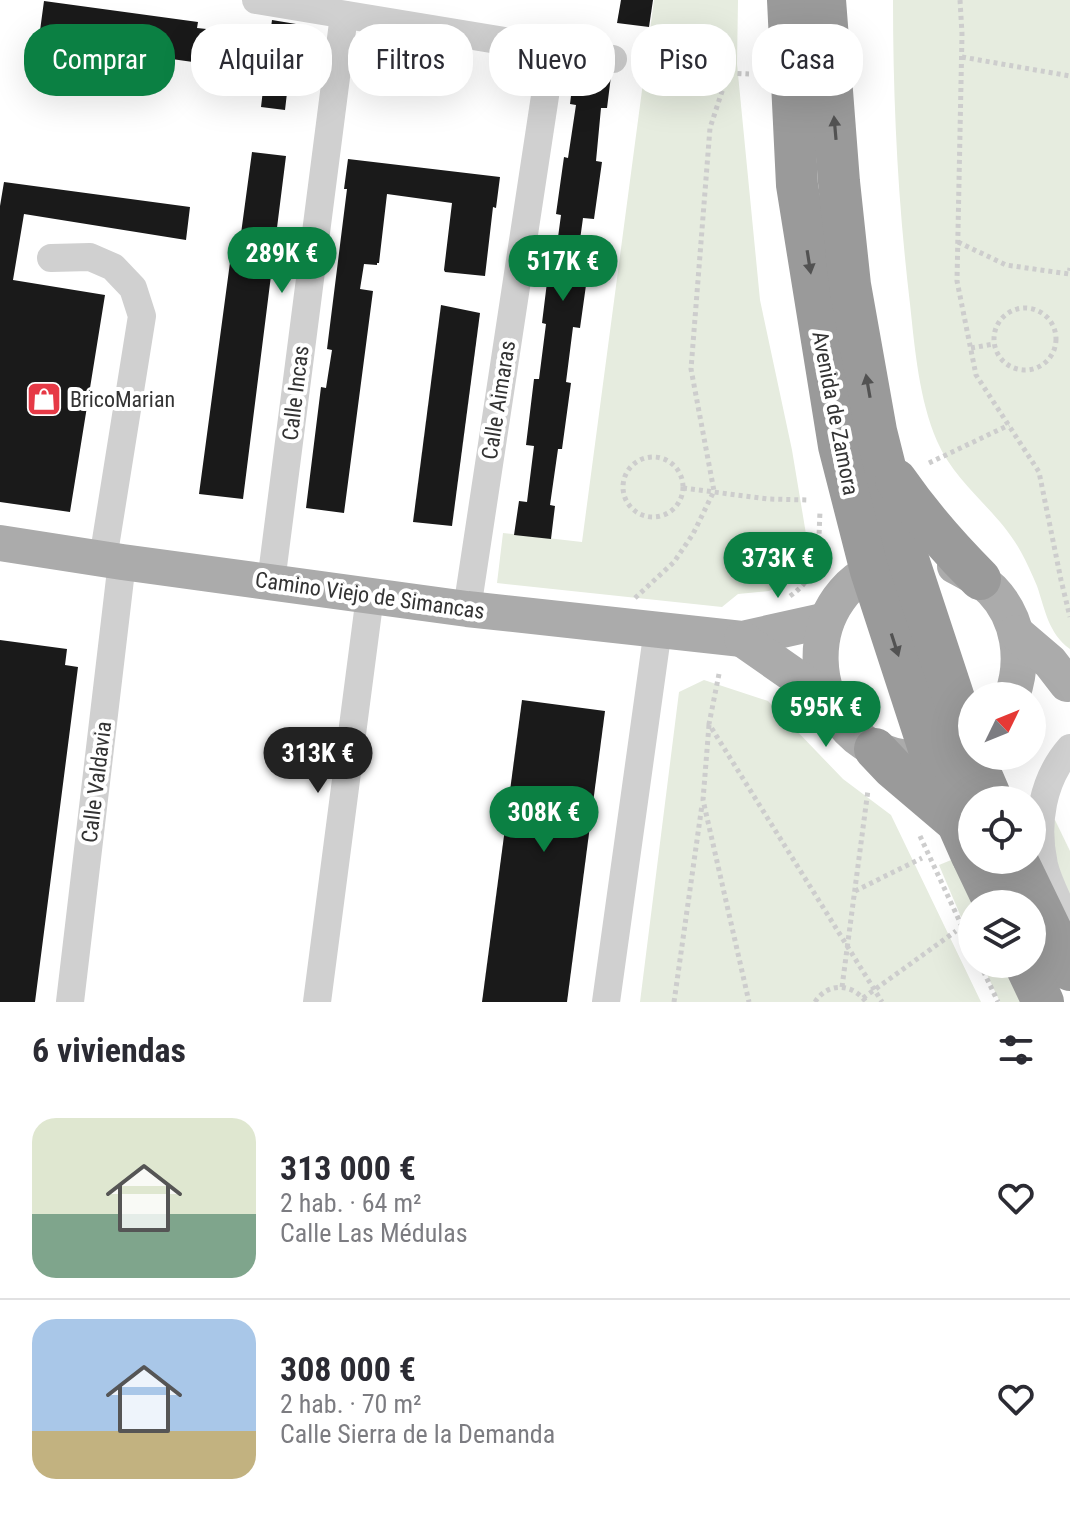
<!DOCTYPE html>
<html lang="es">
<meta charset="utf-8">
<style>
:root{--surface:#fff;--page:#f7f7f7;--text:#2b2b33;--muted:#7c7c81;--line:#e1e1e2;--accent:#0b8043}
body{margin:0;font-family:"Roboto Condensed",sans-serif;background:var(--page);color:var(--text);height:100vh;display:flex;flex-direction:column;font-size:30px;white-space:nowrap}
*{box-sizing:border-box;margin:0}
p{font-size:26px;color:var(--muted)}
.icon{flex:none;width:44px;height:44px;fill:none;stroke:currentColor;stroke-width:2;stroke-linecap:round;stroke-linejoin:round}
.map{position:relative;height:1002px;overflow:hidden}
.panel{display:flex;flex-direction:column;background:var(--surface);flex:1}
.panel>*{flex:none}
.top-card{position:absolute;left:24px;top:24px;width:1022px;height:72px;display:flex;gap:16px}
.needle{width:52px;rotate:47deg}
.fabs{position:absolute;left:958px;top:682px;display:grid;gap:16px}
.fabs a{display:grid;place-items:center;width:88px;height:88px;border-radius:50%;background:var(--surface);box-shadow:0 8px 32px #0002;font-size:40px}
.price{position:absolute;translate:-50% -68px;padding:0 18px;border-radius:28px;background:var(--accent);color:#fff;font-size:26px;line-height:52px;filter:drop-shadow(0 2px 4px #0008)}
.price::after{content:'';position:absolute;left:50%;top:48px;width:24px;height:18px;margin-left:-12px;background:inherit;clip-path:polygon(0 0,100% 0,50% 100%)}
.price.selected{background:#222;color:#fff}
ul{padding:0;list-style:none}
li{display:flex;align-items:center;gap:24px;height:200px;padding:0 32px}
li+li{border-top:2px solid var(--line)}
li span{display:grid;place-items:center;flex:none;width:224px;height:160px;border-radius:24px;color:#555}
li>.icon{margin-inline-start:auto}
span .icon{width:96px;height:96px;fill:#fffc;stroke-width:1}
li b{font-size:34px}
h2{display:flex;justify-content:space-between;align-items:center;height:96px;padding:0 32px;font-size:34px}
.tag{padding:0 28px;border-radius:32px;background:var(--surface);box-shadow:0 8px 32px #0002;font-size:28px;line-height:72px}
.tag.selected{background:var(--accent);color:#fff}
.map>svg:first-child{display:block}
</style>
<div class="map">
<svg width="1070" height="1002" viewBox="0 0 1070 1002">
<rect width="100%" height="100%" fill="#fff"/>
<!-- green -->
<g fill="#e6ecdf">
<polygon points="654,0 738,0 737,64 760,300 792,450 806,534 801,561 787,582 769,591 738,594 722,607 497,583 503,533 582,542"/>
<path d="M893,0H1070V649C1048,633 1045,609 1037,586C1032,574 1027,563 1021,552C999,511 956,485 937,441C919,399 915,350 910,304C898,203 893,102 893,0Z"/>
<polygon points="704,680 768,701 843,779 891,815 981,1002 640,1002 679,692"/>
<polygon points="1055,820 1070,851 1070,905 1051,854 1047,821"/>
<polygon points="956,858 972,904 972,943 939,865"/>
<polygon points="982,964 1004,964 1022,1002 1000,1002"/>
</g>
<!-- building -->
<g fill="#1a1a1a">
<polygon points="621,0 653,0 649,27 617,23"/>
<polygon points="44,1 198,22 197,28 216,30 212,53 194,51 193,62 143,55 144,52 39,38"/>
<polygon points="272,20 296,24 294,38 300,39 293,94 287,93 285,110 261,107 263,90 248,88 256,33 270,35"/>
<polygon points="574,70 611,76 607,108 601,108 596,161 602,162 594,219 583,218 576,269 588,271 580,328 573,327 566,382 571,383 562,449 558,449 550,505 555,506 551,539 514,535 519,501 527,502 534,446 526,445 534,379 539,379 546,324 542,323 549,266 554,267 561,215 556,214 564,157 568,158 576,105 570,104"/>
<polygon points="252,152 286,156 243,499 199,494 233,240 240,241"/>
<polygon points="348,159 500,177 496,208 493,207 485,276 445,272 444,270 452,203 387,194 379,263 377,263 377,265 364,264 360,289 373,291 344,513 306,508 321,387 326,388 332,350 327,349 347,189 344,189"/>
<polygon points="4,182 190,207 186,240 24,214 13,280 105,295 70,512 0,502 0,206"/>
<polygon points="441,305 480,313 452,526 413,522"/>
<polygon points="0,640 67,649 65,665 78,667 35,1002 0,1002"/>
<polygon points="522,700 605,711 567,1002 482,1002"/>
</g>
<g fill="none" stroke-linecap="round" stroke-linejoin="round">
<!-- path -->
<g stroke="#cdcdcd" stroke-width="5" stroke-dasharray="4 4" stroke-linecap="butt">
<polyline points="960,0 962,34 957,281 976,375 1039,472 1061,580 1070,617"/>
<polyline points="962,57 1070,76"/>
<polyline points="958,242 1006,265 1069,274 1070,268"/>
<circle cx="1025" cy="339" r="31"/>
<polyline points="971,348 994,344"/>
<circle cx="653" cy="487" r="30"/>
<polyline points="929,463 1009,425"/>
<polyline points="683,488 768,499 809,500"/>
<path d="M790,596C822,574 818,546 820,512"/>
<polyline points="635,598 674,562 693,534 714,491 691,369 710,128 728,73 749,74"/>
<polyline points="719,674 709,724 882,1002"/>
<polyline points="709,725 703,800 749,1002"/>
<polyline points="920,836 972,948"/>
<polyline points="855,891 922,858"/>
<polyline points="980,964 998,1002"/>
<polyline points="842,987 868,790"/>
<polyline points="863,998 956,931"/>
<polyline points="674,1002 702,805"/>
<path d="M815,1002C828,982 852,983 866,1002"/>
</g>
<!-- minor -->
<g stroke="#d0d0d0" stroke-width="28">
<polyline points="256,0 613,59"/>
<polyline points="51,258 90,257 113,267 133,288 142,316 103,559"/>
<polyline points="271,582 344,15"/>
<polyline points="467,609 552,50"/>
<path d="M1065,917C1058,900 1048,882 1044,865C1035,824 1042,780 1070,748"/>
<polyline points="70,1002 122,562"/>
<polyline points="317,1002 370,596"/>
<polyline points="606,1002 658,629"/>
</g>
<!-- major -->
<g stroke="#ababab" stroke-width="36">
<polyline points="0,543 122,562 467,609 742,639 827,620"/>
<path d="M897,562C792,584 797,737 901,757"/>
<path d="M955,566C968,573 981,579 992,590C1019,618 1025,660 1012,696"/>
<polyline points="1016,633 1050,662 1067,684"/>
<polyline points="742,639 828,699"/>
</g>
<!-- highway -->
<g stroke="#9a9a9a" stroke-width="42">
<polyline points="788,0 797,185 839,446 871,571 932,758 957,822 972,856"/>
<polyline points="825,0 839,182 850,285 876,431 908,559 972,753"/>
<path d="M896,480C921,516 949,548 980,579"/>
<polyline points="875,749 893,768 953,819"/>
<polyline points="973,756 992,800"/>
<polyline points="974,860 995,904"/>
<polyline points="1017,860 1070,970"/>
<polyline points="1025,964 1043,1002"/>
</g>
</g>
<!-- one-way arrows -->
<defs><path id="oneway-solid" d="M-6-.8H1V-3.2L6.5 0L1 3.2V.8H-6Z" transform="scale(2)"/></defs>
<g fill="#525252">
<use href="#oneway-solid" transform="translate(835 128) rotate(-95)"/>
<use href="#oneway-solid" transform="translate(809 262) rotate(81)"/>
<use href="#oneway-solid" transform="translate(868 386) rotate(-100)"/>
<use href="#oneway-solid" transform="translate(895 645) rotate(72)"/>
</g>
<!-- icons -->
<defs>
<g id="shop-square" transform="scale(1.8)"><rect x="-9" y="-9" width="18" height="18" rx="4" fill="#e63946" stroke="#fff"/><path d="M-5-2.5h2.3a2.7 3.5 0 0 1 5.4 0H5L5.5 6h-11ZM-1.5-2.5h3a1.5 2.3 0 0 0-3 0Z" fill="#fff"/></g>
</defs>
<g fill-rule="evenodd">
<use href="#shop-square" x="44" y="399"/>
</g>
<g text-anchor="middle" stroke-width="8" stroke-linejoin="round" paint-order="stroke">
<!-- street labels -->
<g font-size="22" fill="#333" stroke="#fff">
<text transform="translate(295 393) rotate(-83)" y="8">Calle Incas</text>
<text transform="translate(498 400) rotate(-81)" y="8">Calle Aimaras</text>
<text transform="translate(836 413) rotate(79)" y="8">Avenida de Zamora</text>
<text transform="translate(370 595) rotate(8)" y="8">Camino Viejo de Simancas</text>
<text transform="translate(96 782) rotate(-83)" y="8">Calle Valdavia</text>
</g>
<!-- poi labels -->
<g font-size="22" fill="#333" stroke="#fff" text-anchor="start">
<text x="70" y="407">BricoMarian</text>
</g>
</g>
</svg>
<div class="fabs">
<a><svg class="needle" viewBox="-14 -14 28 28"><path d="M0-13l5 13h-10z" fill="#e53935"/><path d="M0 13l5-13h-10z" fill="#7c7c81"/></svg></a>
<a><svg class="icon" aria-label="locate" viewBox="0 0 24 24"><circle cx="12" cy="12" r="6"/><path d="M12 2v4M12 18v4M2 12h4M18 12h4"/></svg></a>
<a><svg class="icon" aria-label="layers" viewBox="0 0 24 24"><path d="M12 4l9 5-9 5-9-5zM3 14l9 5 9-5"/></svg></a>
</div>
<b class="price" style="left:282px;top:295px">289K €</b>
<b class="price" style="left:563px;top:303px">517K €</b>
<b class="price" style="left:778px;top:600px">373K €</b>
<b class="price" style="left:826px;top:749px">595K €</b>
<b class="price selected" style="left:318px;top:795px">313K €</b>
<b class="price" style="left:544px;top:854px">308K €</b>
<div class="top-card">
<a class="tag selected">Comprar</a>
<a class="tag">Alquilar</a>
<a class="tag">Filtros</a>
<a class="tag">Nuevo</a>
<a class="tag">Piso</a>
<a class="tag">Casa</a>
</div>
</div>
<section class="panel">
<h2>6 viviendas<svg class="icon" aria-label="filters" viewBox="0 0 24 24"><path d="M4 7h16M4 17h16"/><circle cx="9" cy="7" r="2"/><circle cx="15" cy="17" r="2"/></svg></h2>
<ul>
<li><span style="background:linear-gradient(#dfe7d0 60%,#7fa58c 0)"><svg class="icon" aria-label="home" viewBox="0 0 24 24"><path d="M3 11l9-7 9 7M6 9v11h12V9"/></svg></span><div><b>313 000 €</b><p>2 hab. · 64 m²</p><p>Calle Las Médulas</p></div><svg class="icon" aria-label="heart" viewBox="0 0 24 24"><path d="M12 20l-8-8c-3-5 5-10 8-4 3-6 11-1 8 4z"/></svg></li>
<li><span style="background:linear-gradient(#a9c7e8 70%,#c2b280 0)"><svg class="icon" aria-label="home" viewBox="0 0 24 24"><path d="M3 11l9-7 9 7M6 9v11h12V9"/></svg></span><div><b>308 000 €</b><p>2 hab. · 70 m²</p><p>Calle Sierra de la Demanda</p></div><svg class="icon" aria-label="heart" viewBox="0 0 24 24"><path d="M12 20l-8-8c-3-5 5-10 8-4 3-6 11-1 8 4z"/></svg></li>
</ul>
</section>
